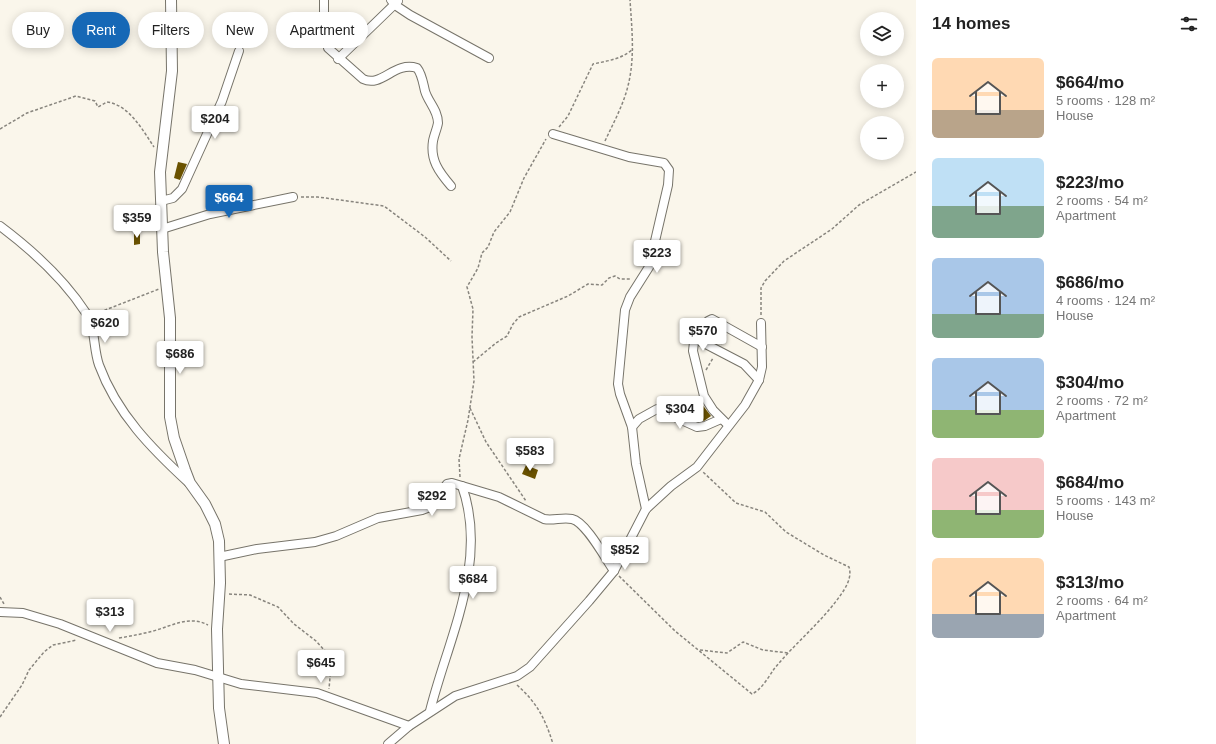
<!DOCTYPE html>
<meta charset="utf-8">
<style>
:root{--surface:#fff;--page:#f6f6f6;--text:#222;--muted:#767676;--accent:#1668b6}
body{margin:0;font-family:Helvetica,sans-serif;background:var(--page);color:var(--text);height:100vh;display:flex;flex-direction:column;font-size:15px;white-space:nowrap}
*{box-sizing:border-box;margin:0}
p{font-size:13px;color:var(--muted)}
.icon{flex:none;width:22px;height:22px;fill:none;stroke:currentColor;stroke-width:2;stroke-linecap:round;stroke-linejoin:round}
.map{position:relative;flex:1;overflow:hidden}
.drawer{display:flex;flex-direction:column;background:var(--surface);width:300px}
.drawer>*{flex:none}
.top-card{position:absolute;left:12px;top:12px;width:380px;height:36px;display:flex;gap:8px}
.buttons{position:absolute;left:860px;top:12px;display:grid;gap:8px}
.buttons a{display:grid;place-items:center;width:44px;height:44px;border-radius:50%;background:var(--surface);box-shadow:0 2px 10px #0003;font-size:20px}
.price{position:absolute;translate:-50% -34px;padding:0 9px;border-radius:4px;background:#fff;color:#222;font-size:13px;line-height:26px;filter:drop-shadow(0 1px 2px #0008)}
.price::after{content:'';position:absolute;left:50%;top:24px;width:12px;height:9px;margin-left:-6px;background:inherit;clip-path:polygon(0 0,100% 0,50% 100%)}
.price.active{background:var(--accent);color:#fff}
ul{padding:0;list-style:none}
li{display:flex;align-items:center;gap:12px;height:100px;padding:0 16px}
li span{display:grid;place-items:center;flex:none;width:112px;height:80px;border-radius:6px;color:#555}
li>.icon{margin-inline-start:auto}
span .icon{width:48px;height:48px;fill:#fffc;stroke-width:1}
li b{font-size:17px}
h2{display:flex;justify-content:space-between;align-items:center;height:48px;padding:0 16px;font-size:17px}
.pill{padding:0 14px;border-radius:18px;background:var(--surface);box-shadow:0 2px 10px #0003;font-size:14px;line-height:36px}
.pill.active{background:var(--accent);color:#fff}
main{display:flex;flex:1;min-height:0}
.map>svg:first-child{display:block}
</style>
<main>
<div class="map">
<svg width="916" height="744" viewBox="0 0 916 744">
<rect width="100%" height="100%" fill="#faf6eb"/>
<!-- building -->
<g fill="#6a5200">
<polygon points="178,162 187,164 180,180 174,178"/>
<polygon points="140,233 140,244 134,245 134,234"/>
<polygon points="701,403 711,416 704,421 694,413"/>
<polygon points="526,465 538,470 535,479 522,474"/>
</g>
<g fill="none" stroke-linecap="round" stroke-linejoin="round">
<!-- minor casing -->
<g stroke="#77746a" stroke-width="10">
<g id="minor">
<path d="M324,0V21L328,48L363,79C382,88 394,61 417,68C422,74 423,83 425,91C428,102 438,110 438,123C437,129 434,135 433,141C430,160 439,172 451,186"/>
<polyline points="391,0 395,5 410,15 489,58"/>
<polyline points="338,59 398,1"/>
<polyline points="553,134 629,157 664,163 669,170 668,185 649,267 630,297 625,310 618,384 620,394 632,427 636,464 646,509"/>
<polyline points="161,201 173,198 182,189 222,101 239,51"/>
<path d="M0,226C32,250 64,279 86,313C96,329 93,348 99,365C117,414 152,449 189,483"/>
<polyline points="162,229 210,214 293,197"/>
<polyline points="696,339 744,364 759,380"/>
<polyline points="728,425 713,410 704,396 693,351 694,342 708,321 712,319 762,347"/>
<polyline points="632,427 639,419 657,409 697,427 705,426 721,419"/>
<path d="M219,557L257,549L315,542L336,536L378,518L422,510L430,507L447,484L452,483L499,497L544,519C553,521 562,517 572,519C586,522 605,558 614,571"/>
<polyline points="0,612 23,613 60,624 157,663 195,670 241,684 317,693 409,726"/>
<path d="M430,711C448,639 489,562 462,486"/>
<polyline points="388,744 409,726 455,696 517,676 530,667 589,601 614,571 646,509 671,486 697,467 745,405 759,380 762,367 761,323"/>
</g>
</g>
<!-- tertiary casing -->
<g stroke="#77746a" stroke-width="12">
<polyline id="tertiary" points="171,0 172,71 160,172 163,252 170,318 170,417 174,438 185,470 190,483 205,504 215,524 219,541 220,583 217,629 219,708 224,744"/>
</g>
<!-- path -->
<g stroke="#88857e" stroke-width="1.5" stroke-dasharray="3 2" stroke-linecap="butt">
<path d="M559,127L568,116L593,64C607,61 622,59 633,49"/>
<path d="M0,129L27,113L76,96L95,101L98,107L107,102C129,105 142,129 154,147"/>
<path d="M605,141C612,126 620,111 625,96C636,64 632,32 630,0"/>
<polyline points="301,197 318,197 384,206 425,237 451,261"/>
<polyline points="95,314 159,289"/>
<polyline points="761,315 761,288 765,281 784,261 832,229 859,205 916,172"/>
<polyline points="721,344 726,335"/>
<polyline points="473,362 496,343 507,336 513,324 519,317 568,296 588,284 602,285 609,278 615,276 620,279 631,279"/>
<polyline points="706,370 713,358"/>
<polyline points="470,408 486,442 526,501"/>
<polyline points="460,477 459,459 468,420 474,381 472,337 473,309 467,287 478,268 482,253 488,247 494,232 510,212 524,178 546,139"/>
<path d="M619,576L675,631L752,694C761,690 768,678 774,669C795,643 823,621 842,593C847,586 852,576 849,567L824,555L786,532L765,512L736,503L703,472"/>
<polyline points="229,594 250,595 278,607 294,624 316,641 327,653 329,659 331,666 329,689"/>
<polyline points="0,597 4,604"/>
<path d="M119,638C131,636 142,634 153,631C172,626 189,615 208,625"/>
<polyline points="700,650 727,653 743,642 763,650 788,653"/>
<path d="M517,685C537,703 545,718 553,744"/>
<polyline points="0,717 22,685 29,670 44,652 53,645 77,640"/>
</g>
<!-- minor -->
<use href="#minor" stroke="#fff" stroke-width="8"/>
<!-- tertiary -->
<use href="#tertiary" stroke="#fff" stroke-width="10"/>
</g>
</svg>
<div class="buttons">
<a><svg class="icon" aria-label="layers" viewBox="0 0 24 24"><path d="M12 4l9 5-9 5-9-5zM3 14l9 5 9-5"/></svg></a>
<a>+</a>
<a>−</a>
</div>
<b class="price" style="left:215px;top:140px">$204</b>
<b class="price active" style="left:229px;top:219px">$664</b>
<b class="price" style="left:137px;top:239px">$359</b>
<b class="price" style="left:657px;top:274px">$223</b>
<b class="price" style="left:105px;top:344px">$620</b>
<b class="price" style="left:703px;top:352px">$570</b>
<b class="price" style="left:180px;top:375px">$686</b>
<b class="price" style="left:680px;top:430px">$304</b>
<b class="price" style="left:530px;top:472px">$583</b>
<b class="price" style="left:432px;top:517px">$292</b>
<b class="price" style="left:625px;top:571px">$852</b>
<b class="price" style="left:473px;top:600px">$684</b>
<b class="price" style="left:110px;top:633px">$313</b>
<b class="price" style="left:321px;top:684px">$645</b>
<div class="top-card">
<a class="pill">Buy</a>
<a class="pill active">Rent</a>
<a class="pill">Filters</a>
<a class="pill">New</a>
<a class="pill">Apartment</a>
</div>
</div>
<section class="drawer">
<h2>14 homes<svg class="icon" aria-label="filters" viewBox="0 0 24 24"><path d="M4 7h16M4 17h16"/><circle cx="9" cy="7" r="2"/><circle cx="15" cy="17" r="2"/></svg></h2>
<ul>
<li><span style="background:linear-gradient(#ffd9b3 65%,#b9a48a 0)"><svg class="icon" aria-label="home" viewBox="0 0 24 24"><path d="M3 11l9-7 9 7M6 9v11h12V9"/></svg></span><div><b>$664/mo</b><p>5 rooms · 128 m²</p><p>House</p></div></li>
<li><span style="background:linear-gradient(#bfe0f5 60%,#7fa58c 0)"><svg class="icon" aria-label="home" viewBox="0 0 24 24"><path d="M3 11l9-7 9 7M6 9v11h12V9"/></svg></span><div><b>$223/mo</b><p>2 rooms · 54 m²</p><p>Apartment</p></div></li>
<li><span style="background:linear-gradient(#a9c7e8 70%,#7fa58c 0)"><svg class="icon" aria-label="home" viewBox="0 0 24 24"><path d="M3 11l9-7 9 7M6 9v11h12V9"/></svg></span><div><b>$686/mo</b><p>4 rooms · 124 m²</p><p>House</p></div></li>
<li><span style="background:linear-gradient(#a9c7e8 65%,#8fb573 0)"><svg class="icon" aria-label="home" viewBox="0 0 24 24"><path d="M3 11l9-7 9 7M6 9v11h12V9"/></svg></span><div><b>$304/mo</b><p>2 rooms · 72 m²</p><p>Apartment</p></div></li>
<li><span style="background:linear-gradient(#f6c9c9 65%,#8fb573 0)"><svg class="icon" aria-label="home" viewBox="0 0 24 24"><path d="M3 11l9-7 9 7M6 9v11h12V9"/></svg></span><div><b>$684/mo</b><p>5 rooms · 143 m²</p><p>House</p></div></li>
<li><span style="background:linear-gradient(#ffd9b3 70%,#9aa5b1 0)"><svg class="icon" aria-label="home" viewBox="0 0 24 24"><path d="M3 11l9-7 9 7M6 9v11h12V9"/></svg></span><div><b>$313/mo</b><p>2 rooms · 64 m²</p><p>Apartment</p></div></li>
</ul>
</section>
</main>
